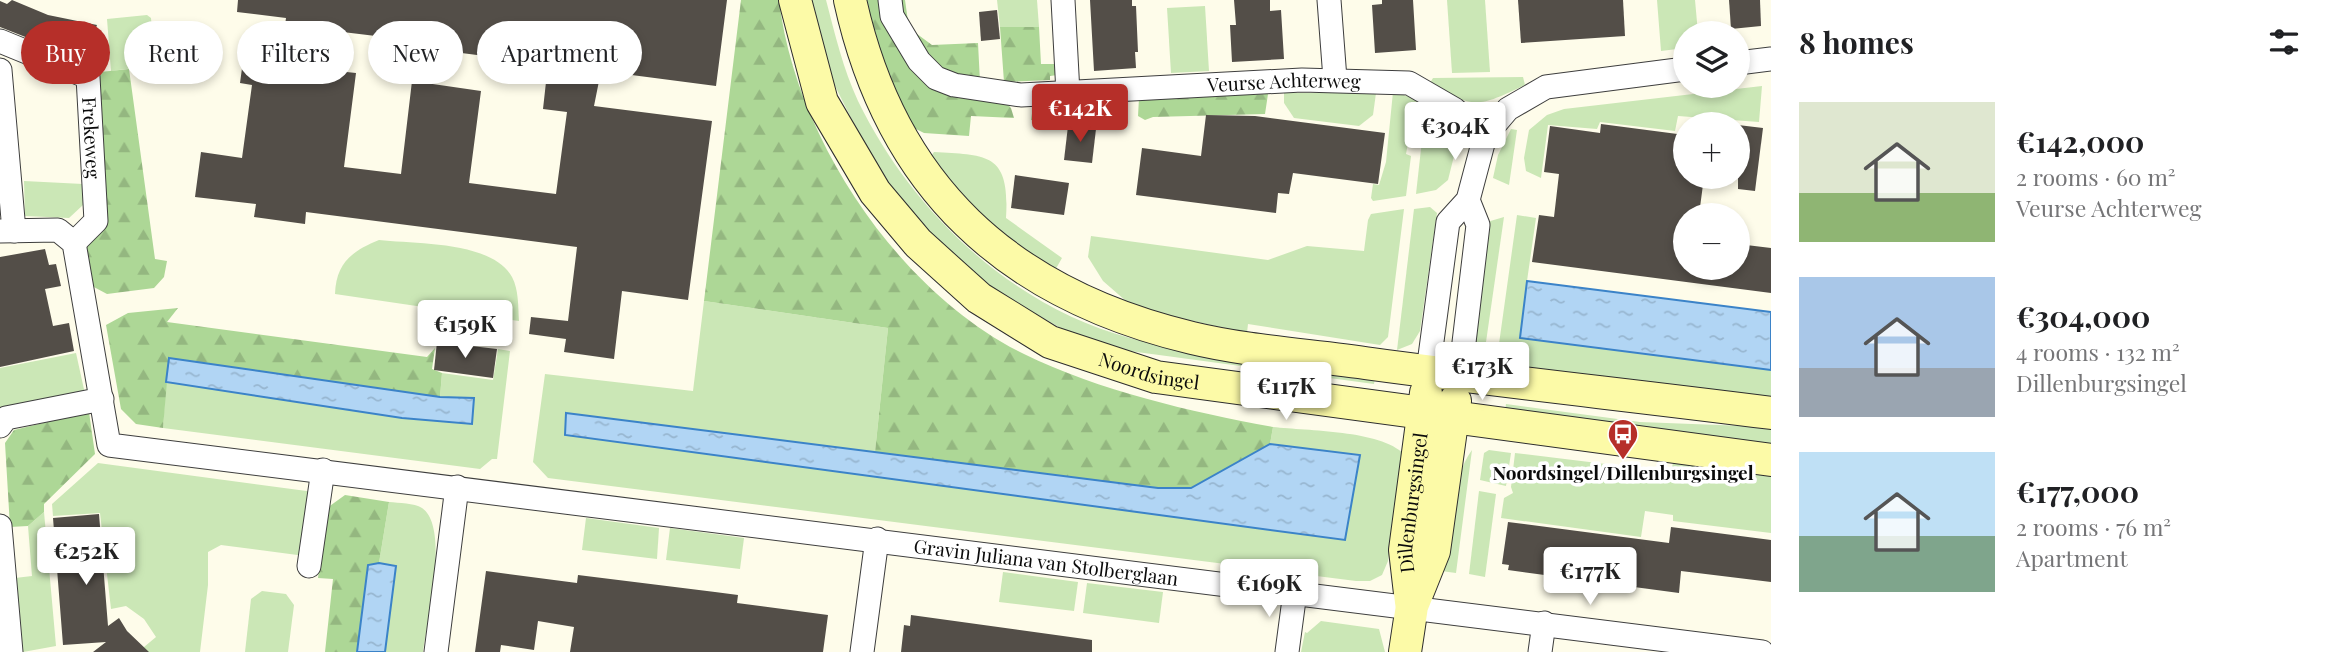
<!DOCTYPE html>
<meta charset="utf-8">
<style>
:root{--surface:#fff;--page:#f2f2f2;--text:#202124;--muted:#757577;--accent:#b62f29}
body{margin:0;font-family:"Playfair Display",serif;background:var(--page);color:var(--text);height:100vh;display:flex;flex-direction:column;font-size:26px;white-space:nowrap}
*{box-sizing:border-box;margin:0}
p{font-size:23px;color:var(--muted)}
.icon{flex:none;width:38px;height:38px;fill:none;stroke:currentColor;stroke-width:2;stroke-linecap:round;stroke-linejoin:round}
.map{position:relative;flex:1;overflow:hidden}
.drawer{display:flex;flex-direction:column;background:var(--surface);width:560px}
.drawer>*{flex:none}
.hud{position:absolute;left:21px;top:21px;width:665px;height:63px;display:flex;gap:14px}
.controls{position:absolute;left:1673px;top:21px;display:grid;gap:14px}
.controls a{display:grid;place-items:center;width:77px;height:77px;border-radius:50%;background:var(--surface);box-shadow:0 4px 10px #0003;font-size:35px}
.price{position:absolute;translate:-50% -60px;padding:0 16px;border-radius:7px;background:#fff;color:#222;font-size:23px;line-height:46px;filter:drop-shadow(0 2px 4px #0008)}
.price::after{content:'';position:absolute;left:50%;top:42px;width:21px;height:16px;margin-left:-10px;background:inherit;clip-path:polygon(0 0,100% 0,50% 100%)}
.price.selected{background:var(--accent);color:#fff}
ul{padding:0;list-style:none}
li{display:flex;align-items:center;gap:21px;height:175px;padding:0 28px}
li span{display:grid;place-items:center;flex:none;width:196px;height:140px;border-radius:0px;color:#555}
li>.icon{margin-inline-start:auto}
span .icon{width:84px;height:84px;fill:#fffc;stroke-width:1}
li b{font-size:30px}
h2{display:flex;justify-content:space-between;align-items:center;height:84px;padding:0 28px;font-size:30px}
.chip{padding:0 24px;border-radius:32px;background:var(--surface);box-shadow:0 4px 10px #0003;font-size:24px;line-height:63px}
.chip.selected{background:var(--accent);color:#fff}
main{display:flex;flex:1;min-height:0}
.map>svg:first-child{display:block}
</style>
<main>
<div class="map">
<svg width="1771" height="652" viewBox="0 0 1771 652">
<defs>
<pattern id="forest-firs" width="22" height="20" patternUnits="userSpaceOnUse" patternTransform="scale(1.75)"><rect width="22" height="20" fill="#add796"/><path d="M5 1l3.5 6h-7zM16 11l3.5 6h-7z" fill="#94b780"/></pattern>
<pattern id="water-ripples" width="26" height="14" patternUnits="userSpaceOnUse" patternTransform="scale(1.75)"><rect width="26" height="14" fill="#b1d5f4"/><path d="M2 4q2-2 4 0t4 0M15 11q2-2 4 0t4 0" fill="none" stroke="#97b6d0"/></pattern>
</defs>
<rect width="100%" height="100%" fill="#fefcea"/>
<!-- grass -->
<g fill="#cbe7b6">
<path d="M810,0H826C835,34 843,69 858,101C911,210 1010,306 1130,338C1209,359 1294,366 1375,378L1374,384L1122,350L1071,334L991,288L929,235L875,166L830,76Z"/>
<polygon points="997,0 1037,0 1039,27 1000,27"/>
<polygon points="1447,0 1485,0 1490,72 1452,73"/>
<polygon points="1657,0 1695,0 1698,33 1685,33 1685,48 1661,51"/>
<polygon points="1205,6 1209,71 1171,73 1167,8"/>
<polygon points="147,15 151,18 154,55 142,67 111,71 107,19"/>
<path d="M1523,77L1525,85C1478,107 1475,110 1430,83L1433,78Z"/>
<polygon points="1762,86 1759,122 1678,116 1675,131 1600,122 1597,129 1548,125 1541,178 1526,171 1524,158 1529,130 1547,115 1564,109"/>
<polygon points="1393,92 1417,99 1412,144 1408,143 1406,154 1411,156 1406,196 1373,201 1371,198 1373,184 1379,185 1386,162"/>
<polygon points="1284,93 1376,93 1373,115 1359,126 1294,118 1284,103"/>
<polygon points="1426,104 1450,122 1457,144 1448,180 1436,190 1416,194"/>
<polygon points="1511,129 1517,130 1509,185 1493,178 1498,155"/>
<path d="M934,152C989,155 1010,154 1006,218L1062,258L1054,272L982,220L929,159Z"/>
<polygon points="24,181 83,184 83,205 69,218 25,216"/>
<polygon points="1430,207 1437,213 1420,331 1412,344 1397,350 1414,209"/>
<polygon points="1404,209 1388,337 1380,345 1248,324 1247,333 1134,308 1103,281 1088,257 1091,236 1268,260 1307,246 1364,251 1368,220 1371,214"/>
<polygon points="1517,215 1536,218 1527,281 1771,370 1771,401 1512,369 1513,356 1498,351"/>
<polygon points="1504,217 1484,356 1475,342 1487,222"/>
<path d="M379,240C416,244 492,241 512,277C519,290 518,307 519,321L335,294C336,263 352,251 379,240Z"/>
<path d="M704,301L888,328L875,452L567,413L565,435L1344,540L1360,455L1270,444L1273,427C1308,431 1380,430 1404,454L1388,561L1382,575L1370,581H1356L1277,571V563L1259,561L1257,568L548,478L533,462L545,374L693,391Z"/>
<polygon points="498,349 510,351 497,459 492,459 480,469 163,428 166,382 402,418 474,398 440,397 442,373 493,380"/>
<polygon points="76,353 85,394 0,410 0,368"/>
<polygon points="1506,404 1640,422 1771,427 1771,445 1505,411"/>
<path d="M1472,450L1456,573L1441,571C1448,536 1451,478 1472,450Z"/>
<polygon points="1489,450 1511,453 1506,486 1480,480 1484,453"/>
<polygon points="1515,453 1671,472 1674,458 1771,471 1771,533 1673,521 1673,515 1645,511 1641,537 1501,518 1504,498 1513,493 1511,487"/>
<polygon points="98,463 314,492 305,556 221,545 208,552 208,585 200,652 138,652 156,637 144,619 126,606 111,609 100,513 53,516 52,504"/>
<polygon points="1479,491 1496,494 1485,577 1469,574"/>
<path d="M389,502C399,503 414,503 422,508C450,527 427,621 423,652H385L396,566L379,563Z"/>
<polygon points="44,512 56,646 23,652 15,578 32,576 28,526"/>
<polygon points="586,518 659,528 657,559 582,550"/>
<polygon points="670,528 744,538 740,569 666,560"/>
<polygon points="1003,572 1078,582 1074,611 999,602"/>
<polygon points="1087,583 1163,592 1159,623 1083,613"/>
<polygon points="262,591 286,594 294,605 288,652 245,652 251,599"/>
<polygon points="1321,621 1379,629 1385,652 1301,652 1305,632 1307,633"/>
</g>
<!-- forest -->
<g fill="url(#forest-firs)">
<path d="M741,0H779C795,138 899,293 1024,354C1099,391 1192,412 1273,427L1270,444L1191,488H1158L875,452L888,328L704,301Z"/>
<polygon points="857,0 883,0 914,66 1003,99 1011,108 1014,118 971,116 969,136 924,133 910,126"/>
<polygon points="895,0 905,0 909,28 932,45 978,43 980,82 947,78 937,71 903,31 897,17"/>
<polygon points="1000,27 1039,27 1041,64 1057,64 1058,75 1050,76 1050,80 1004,82"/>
<polygon points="129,69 155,259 167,261 164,277 154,288 107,294 92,286 84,242 101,181 100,72"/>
<polygon points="1268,94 1265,114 1153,117 1145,120 1138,116 1139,98"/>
<polygon points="1117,100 1120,113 1100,113 1100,129 1031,120 1033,107 1039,104"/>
<polygon points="178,308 167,322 427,357 435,348 432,369 442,373 440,397 169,358 163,428 136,424 121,409 106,325 128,313"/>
<polygon points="89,412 95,454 44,504 44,512 28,526 10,527 5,443 14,430"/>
<polygon points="345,495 389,502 379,563 368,565 357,652 325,652 333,579 318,578 327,508"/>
</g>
<!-- water -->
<g fill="url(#water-ripples)" stroke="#3b83c8" stroke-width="2">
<polygon points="1527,281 1771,312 1771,370 1520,338"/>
<polygon points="169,358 440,397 474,398 472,424 402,418 166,382"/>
<polygon points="566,413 1158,488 1191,488 1270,444 1360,455 1345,540 565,435"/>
<polygon points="379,563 396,566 385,652 357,652 368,565"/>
</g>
<!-- building -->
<g fill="#534e48">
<polygon points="12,0 48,15 97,25 84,60 0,27 0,1 7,4"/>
<polygon points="238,0 727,0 716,86 601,71 594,106 712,121 688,300 622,291 614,359 564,352 566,339 529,334 531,317 568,321 577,247 306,212 305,224 254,217 256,204 195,197 201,152 242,158 252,85 240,83 243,61 356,73 344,167 401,174 412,81 481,91 469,183 556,194 567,112 543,109 548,64 415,47 417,41 285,25 286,18 237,12"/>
<polygon points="1090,0 1132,0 1132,6 1136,6 1138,52 1135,52 1136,68 1094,71"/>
<polygon points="1234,0 1270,0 1270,11 1281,10 1284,59 1232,62 1230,25 1236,25"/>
<polygon points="1382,0 1413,0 1416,50 1375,53 1372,5 1382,4"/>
<polygon points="1518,0 1623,0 1625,36 1521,43"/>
<polygon points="1729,0 1760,0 1761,26 1731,29"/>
<polygon points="997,10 1000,39 981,41 979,12"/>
<polygon points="1206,115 1255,116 1385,133 1378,184 1293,173 1289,194 1278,193 1276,213 1136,195 1142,148 1201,156"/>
<polygon points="1601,124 1685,135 1685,177 1704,177 1699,215 1685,215 1685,268 1738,268 1738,244 1771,248 1771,293 1532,262 1539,215 1554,217 1559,174 1544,172 1550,126 1600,133"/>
<polygon points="1738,125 1763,128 1755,191 1738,189"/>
<polygon points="1068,126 1096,129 1092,163 1064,160"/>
<polygon points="1015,175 1069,183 1064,215 1011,208"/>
<polygon points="45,249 49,265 56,264 61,286 45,289 53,326 69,323 74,351 0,367 0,257"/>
<polygon points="437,342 497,349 493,378 434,370"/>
<polygon points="99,514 108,626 119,618 127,631 149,652 93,652 106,642 63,645 53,518"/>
<polygon points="1508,522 1669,543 1671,527 1771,540 1771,582 1681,571 1679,593 1508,570 1509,565 1502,564"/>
<polygon points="486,571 577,583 578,575 715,592 738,595 737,603 828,615 823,652 570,652 574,627 538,621 534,650 501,645 500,652 475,652"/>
<polygon points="911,615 1092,640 1092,652 901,652 904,625 910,626"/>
</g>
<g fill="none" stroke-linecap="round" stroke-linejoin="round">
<!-- street casing -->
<g stroke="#3e3e3e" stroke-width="25">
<g id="street">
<path id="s1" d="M890,0L892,16L919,61L936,78L954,85L1021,95L1302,80L1409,83L1454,109L1485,136"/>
<polyline points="1063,0 1068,93"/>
<polyline points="1329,0 1335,79"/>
<path id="s2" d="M0,41L88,77L96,221L74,243"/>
<polyline points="1738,63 1771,59"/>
<polyline points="0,70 14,231"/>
<path id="s3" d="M0,231L58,230L74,243L109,445L1762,652"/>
<polyline points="1428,371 1448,222 1468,200 1485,136 1508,109 1546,87 1685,69"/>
<polyline points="1460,376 1478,225 1468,200"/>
<polyline points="0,426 6,418 102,399"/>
<polyline points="0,526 11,652"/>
<polyline points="309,566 323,470"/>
<polyline points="436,652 457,487"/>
<polyline points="862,652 877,539"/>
<polyline points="1287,652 1295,592"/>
<polyline points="1540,652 1544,623"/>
</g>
</g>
<!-- secondary casing -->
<g stroke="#2d2d2d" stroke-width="34">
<g id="secondary">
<path id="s4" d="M795,0L822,102L875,192L918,243L979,298L1050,342L1156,377L1771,460"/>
<path d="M850,0C891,187 1008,294 1192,338C1250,352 1313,355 1372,364C1505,382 1638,396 1771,413"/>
<path id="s5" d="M1411,602L1405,550L1426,393"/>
<polyline points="1405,652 1412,606 1434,551 1455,401"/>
</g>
</g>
<!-- street -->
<use href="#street" stroke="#fff" stroke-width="23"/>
<!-- secondary -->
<use href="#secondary" stroke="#fcfaa7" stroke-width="32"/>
</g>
<!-- icons -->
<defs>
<g id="bus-pin" transform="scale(1.575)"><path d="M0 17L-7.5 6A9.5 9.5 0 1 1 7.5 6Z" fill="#b62f29" stroke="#fff"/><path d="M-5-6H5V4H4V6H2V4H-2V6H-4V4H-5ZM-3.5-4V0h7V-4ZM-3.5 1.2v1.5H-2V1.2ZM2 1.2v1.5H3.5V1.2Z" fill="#fff"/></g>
</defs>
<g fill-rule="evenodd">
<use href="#bus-pin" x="1623" y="434"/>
</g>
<g text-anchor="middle" stroke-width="7" stroke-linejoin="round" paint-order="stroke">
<!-- street labels -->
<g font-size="19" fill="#0b0b0b" stroke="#fff">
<text dy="7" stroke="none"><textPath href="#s1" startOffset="443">Veurse Achterweg</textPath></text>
<text dy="7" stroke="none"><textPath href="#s2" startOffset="156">Frekeweg</textPath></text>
<text dy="7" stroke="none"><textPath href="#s4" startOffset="546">Noordsingel</textPath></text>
<text dy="7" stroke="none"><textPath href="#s5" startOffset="100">Dillenburgsingel</textPath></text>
<text dy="7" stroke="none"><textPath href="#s3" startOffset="1228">Gravin Juliana van Stolberglaan</textPath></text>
</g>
<!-- poi labels -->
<g font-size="19" font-weight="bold" fill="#0b0b0b" stroke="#fff">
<text x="1623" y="480">Noordsingel/Dillenburgsingel</text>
</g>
</g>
</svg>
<div class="controls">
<a><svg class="icon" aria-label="layers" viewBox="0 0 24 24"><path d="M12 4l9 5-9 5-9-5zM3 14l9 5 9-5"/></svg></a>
<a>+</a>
<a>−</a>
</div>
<b class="price selected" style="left:1080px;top:144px">€142K</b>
<b class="price" style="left:1455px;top:162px">€304K</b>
<b class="price" style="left:465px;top:360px">€159K</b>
<b class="price" style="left:1482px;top:402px">€173K</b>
<b class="price" style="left:1286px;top:422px">€117K</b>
<b class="price" style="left:86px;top:587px">€252K</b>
<b class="price" style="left:1590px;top:607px">€177K</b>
<b class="price" style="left:1269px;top:619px">€169K</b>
<div class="hud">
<a class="chip selected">Buy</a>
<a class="chip">Rent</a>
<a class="chip">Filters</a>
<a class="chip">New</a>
<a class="chip">Apartment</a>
</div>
</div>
<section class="drawer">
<h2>8 homes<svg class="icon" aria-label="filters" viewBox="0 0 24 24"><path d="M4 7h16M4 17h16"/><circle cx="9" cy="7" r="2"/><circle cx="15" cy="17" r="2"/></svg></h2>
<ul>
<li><span style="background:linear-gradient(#dfe7d0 65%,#8fb573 0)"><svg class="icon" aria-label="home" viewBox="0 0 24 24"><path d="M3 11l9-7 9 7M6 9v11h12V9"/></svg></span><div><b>€142,000</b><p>2 rooms · 60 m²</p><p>Veurse Achterweg</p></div></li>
<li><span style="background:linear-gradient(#a9c7e8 65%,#9aa5b1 0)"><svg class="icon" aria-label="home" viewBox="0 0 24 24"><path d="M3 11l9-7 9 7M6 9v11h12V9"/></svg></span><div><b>€304,000</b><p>4 rooms · 132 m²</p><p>Dillenburgsingel</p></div></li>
<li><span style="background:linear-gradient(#bfe0f5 60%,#7fa58c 0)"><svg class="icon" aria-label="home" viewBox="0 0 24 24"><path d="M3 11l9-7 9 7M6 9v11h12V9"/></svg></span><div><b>€177,000</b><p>2 rooms · 76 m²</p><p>Apartment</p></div></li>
</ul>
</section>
</main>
